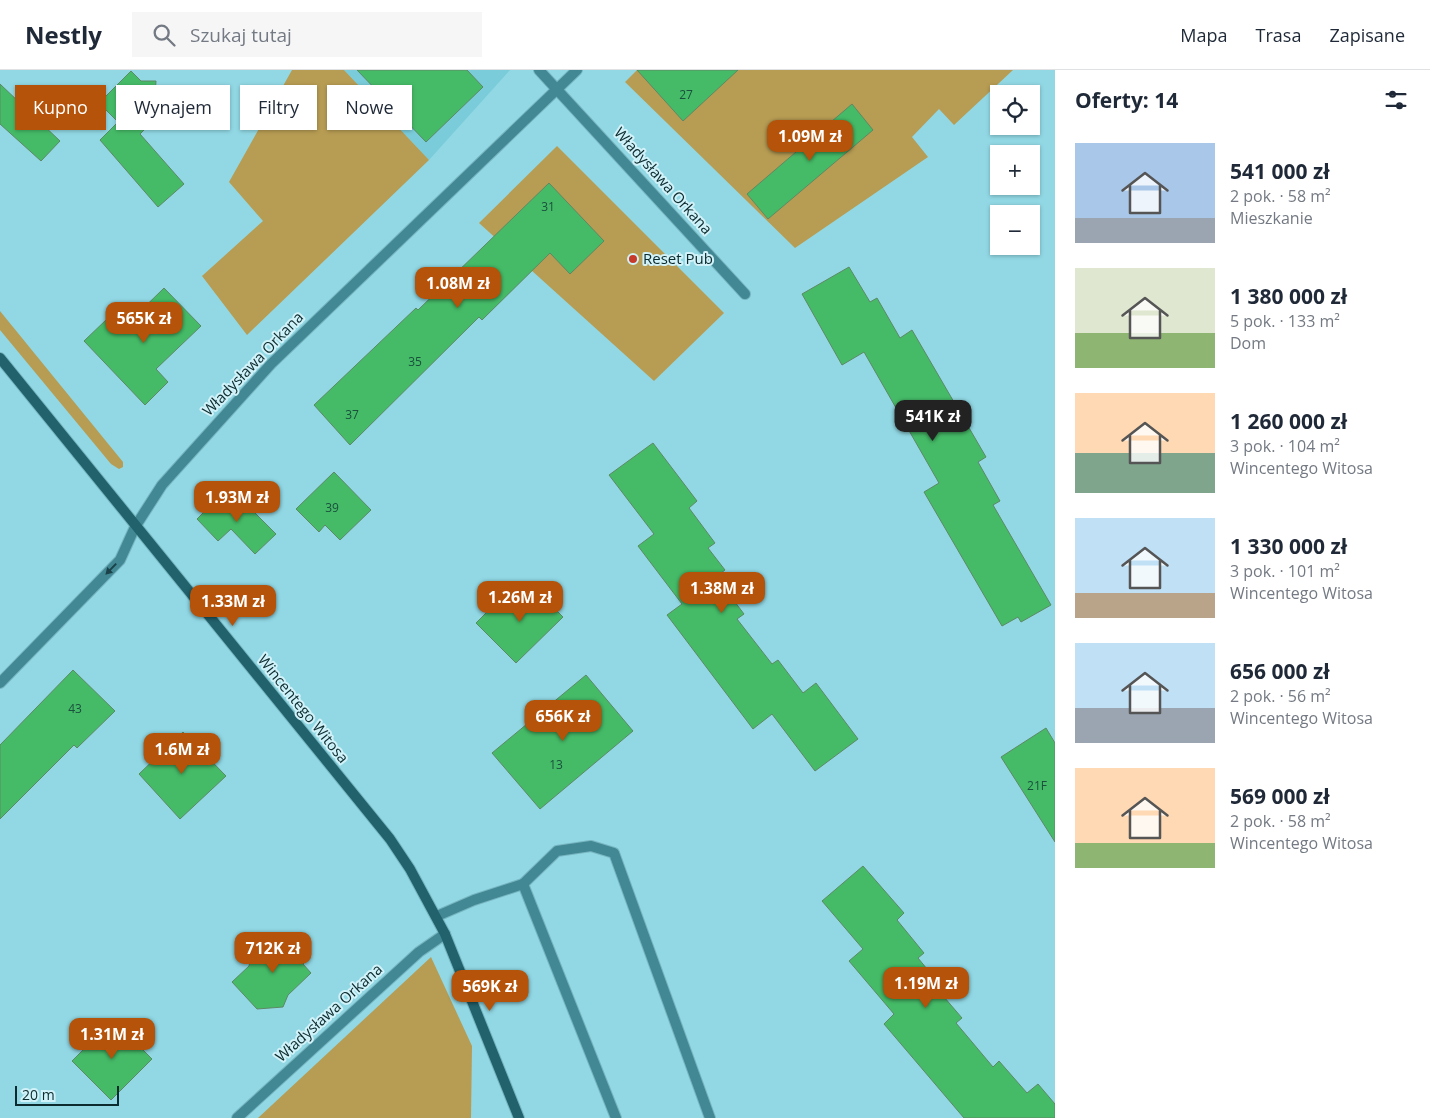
<!DOCTYPE html>
<html lang="pl">
<meta charset="utf-8">
<style>
:root{--surface:#fff;--page:#f6f6f7;--text:#1f2937;--muted:#747a83;--line:#e0e1e3;--accent:#b45309}
body{margin:0;font-family:"Open Sans",sans-serif;background:var(--page);color:var(--text);height:100vh;display:flex;flex-direction:column;font-size:19px;white-space:nowrap}
*{box-sizing:border-box;margin:0}
p{font-size:16px;color:var(--muted)}
.icon{flex:none;width:28px;height:28px;fill:none;stroke:currentColor;stroke-width:2;stroke-linecap:round;stroke-linejoin:round}
.map{position:relative;flex:1;overflow:hidden}
.side{display:flex;flex-direction:column;background:var(--surface);width:375px}
.side>*{flex:none}
.guide{position:absolute;left:15px;top:15px;width:475px;height:45px;display:flex;gap:10px}
.tools{position:absolute;left:990px;top:15px;display:grid;gap:10px}
.tools a{display:grid;place-items:center;width:50px;height:50px;border-radius:0px;background:var(--surface);box-shadow:0 1px 4px #0004;font-size:25px}
.scale{position:absolute;left:15px;bottom:12px;width:104px;box-sizing:border-box;padding-left:5px;border:2px solid #0c2b2f;border-top:0;font-size:14px;line-height:18px;white-space:nowrap;color:#0c2b2f;-webkit-text-stroke:4px #d0f2f8;paint-order:stroke}
.price{position:absolute;translate:-50% -42px;padding:0 11px;border-radius:10px;background:var(--accent);color:#fff;font-size:16px;line-height:32px;filter:drop-shadow(0 1px 2px #0008)}
.price::after{content:'';position:absolute;left:50%;top:30px;width:15px;height:11px;margin-left:-8px;background:inherit;clip-path:polygon(0 0,100% 0,50% 100%)}
.price.active{background:#222;color:#fff}
ul{padding:0;list-style:none}
li{display:flex;align-items:center;gap:15px;height:125px;padding:0 20px}
li span{display:grid;place-items:center;flex:none;width:140px;height:100px;border-radius:0px;color:#555}
li>.icon{margin-inline-start:auto}
span .icon{width:60px;height:60px;fill:#fffc;stroke-width:1}
li b{font-size:21px}
h2{display:flex;justify-content:space-between;align-items:center;height:60px;padding:0 20px;font-size:21px}
.tag{padding:0 18px;border-radius:0px;background:var(--surface);box-shadow:0 1px 4px #0004;font-size:18px;line-height:45px}
.tag.active{background:var(--accent);color:#fff}
header{display:flex;align-items:center;gap:30px;box-sizing:border-box;height:70px;padding:0 25px;background:var(--surface);border-bottom:1px solid var(--line)}
header strong{font-size:24px}
nav{display:flex;gap:28px;margin-inline-start:auto;font-size:18px}
.search{width:350px;height:45px;background:var(--page);display:flex;align-items:center;gap:12px;box-sizing:border-box;padding:0 18px;border-radius:0px;color:var(--muted);font-size:19px}
main{display:flex;flex:1;min-height:0}
.map>svg:first-child{display:block}
</style>
<header>
<strong>Nestly</strong>
<div class="search"><svg class="icon" aria-label="search" viewBox="0 0 24 24"><circle cx="10" cy="10" r="6"/><path d="M15 15l6 6"/></svg>Szukaj tutaj</div>
<nav><a>Mapa</a><a>Trasa</a><a>Zapisane</a></nav>
</header>
<main>
<div class="map">
<svg width="1055" height="1048" viewBox="0 0 1055 1048">
<rect width="100%" height="100%" fill="#91d8e4"/>
<!-- built -->
<polygon fill="#7accda" points="344,0 510,0 429,90"/>
<!-- green -->
<g fill="#b79c53">
<polygon points="292,0 344,0 429,90 247,265 202,206 263,151 229,112"/>
<polygon points="637,0 1013,0 954,55 939,39 912,67 928,87 795,178 625,12"/>
<polygon points="557,76 724,243 654,311 479,153"/>
<polygon points="0,241 123,392 123,397 119,399 111,394 0,260"/>
<polygon points="431,887 472,976 471,1048 258,1048"/>
</g>
<!-- building -->
<g fill="#45bb67" stroke="#5d8965">
<polygon points="357,0 467,0 483,17 426,72"/>
<polygon points="637,0 738,0 683,51"/>
<polygon points="131,1 141,11 156,11 155,26 167,37 140,64 184,114 158,137 100,70 118,52 99,33"/>
<polygon points="0,14 60,71 41,91 0,54"/>
<polygon points="852,34 873,60 768,149 747,124"/>
<polygon points="549,113 604,171 570,204 550,183 482,250 479,247 350,375 314,335 416,238 418,240"/>
<polygon points="849,197 870,232 877,228 900,268 912,260 986,387 978,392 1000,431 993,435 1051,535 1021,552 1018,547 1002,556 924,422 939,413 864,282 842,295 802,224"/>
<polygon points="164,218 201,256 156,299 168,312 145,335 84,271 107,249 119,262"/>
<polygon points="653,373 697,431 689,438 715,473 708,478 725,500 716,507 744,544 737,549 772,594 778,590 803,623 816,613 858,669 815,701 772,644 753,659 667,545 682,534 638,476 654,464 609,405"/>
<polygon points="334,402 371,440 340,470 325,455 319,462 296,439"/>
<polygon points="236,424 276,464 255,484 231,459 218,471 197,449 216,430 223,437"/>
<polygon points="532,516 563,547 516,593 476,553 500,529 508,538"/>
<polygon points="73,600 115,641 77,678 74,675 0,749 0,675"/>
<polygon points="586,605 633,661 540,739 492,683"/>
<polygon points="1046,658 1055,673 1055,772 1001,687"/>
<polygon points="183,662 226,706 180,749 139,704"/>
<polygon points="863,796 904,843 897,850 924,883 918,888 936,910 932,913 962,948 956,953 993,997 999,991 1027,1023 1038,1014 1055,1034 1055,1048 964,1048 884,954 894,944 849,891 863,879 822,831"/>
<polygon points="286,863 309,888 303,894 311,903 288,925 283,937 257,939 232,912 249,896 253,878 269,878"/>
<polygon points="113,950 152,989 111,1030 72,991"/>
</g>
<g fill="none" stroke-linecap="round" stroke-linejoin="round">
<!-- lane casing -->
<g stroke="#76b5c0" stroke-width="12">
<g id="lane">
<polyline points="539,0 745,224"/>
<polyline points="523,814 557,781 591,776 614,783 710,1048"/>
<polyline points="437,846 474,830 523,814 616,1048"/>
<polyline points="237,1048 419,882 445,864"/>
</g>
</g>
<!-- street casing -->
<g stroke="#76b5c0" stroke-width="12">
<polyline id="street" points="0,613 120,490 135,457 162,415 271,294 577,0"/>
</g>
<!-- secondary casing -->
<g stroke="#76b5c0" stroke-width="12">
<polyline id="secondary" points="0,288 390,769 410,799 445,864 519,1048"/>
</g>
<!-- lane -->
<use href="#lane" stroke="#428894" stroke-width="10"/>
<!-- street -->
<use href="#street" stroke="#428894" stroke-width="10"/>
<!-- secondary -->
<use href="#secondary" stroke="#21626c" stroke-width="10"/>
</g>
<!-- one-way arrows -->
<defs><path id="oneway-solid" d="M-6-.8H1V-3.2L6.5 0L1 3.2V.8H-6Z" transform="scale(1.25)"/></defs>
<use fill="#1a4248" href="#oneway-solid" transform="translate(111 499) rotate(134)"/>
<!-- markers -->
<circle fill="#c73a2b" stroke="#d0f2f8" stroke-width="2" cx="633" cy="189" r="5"/>
<g text-anchor="middle" stroke-width="4" stroke-linejoin="round" paint-order="stroke">
<!-- number labels -->
<g font-size="12" fill="#1a4f3d">
<text x="686" y="29">27</text>
<text x="548" y="141">31</text>
<text x="415" y="296">35</text>
<text x="352" y="349">37</text>
<text x="332" y="442">39</text>
<text x="75" y="643">43</text>
<text x="556" y="699">13</text>
<text x="1037" y="720">21F</text>
</g>
<!-- street labels -->
<g font-size="15" fill="#0c2b2f" stroke="#d0f2f8">
<text transform="translate(663 111) rotate(48)" y="5">Władysława Orkana</text>
<text transform="translate(253 294) rotate(-46)" y="5">Władysława Orkana</text>
<text transform="translate(303 639) rotate(51)" y="5">Wincentego Witosa</text>
<text transform="translate(329 943) rotate(-42)" y="5">Władysława Orkana</text>
</g>
<!-- poi labels -->
<g font-size="15" fill="#0c2b2f" stroke="#d0f2f8" text-anchor="start">
<text x="643" y="194">Reset Pub</text>
</g>
</g>
</svg>
<div class="tools">
<a><svg class="icon" aria-label="locate" viewBox="0 0 24 24"><circle cx="12" cy="12" r="6"/><path d="M12 2v4M12 18v4M2 12h4M18 12h4"/></svg></a>
<a>+</a>
<a>−</a>
</div>
<div class="scale">20 m</div>
<b class="price" style="left:810px;top:92px">1.09M zł</b>
<b class="price" style="left:458px;top:239px">1.08M zł</b>
<b class="price" style="left:144px;top:274px">565K zł</b>
<b class="price active" style="left:933px;top:372px">541K zł</b>
<b class="price" style="left:237px;top:453px">1.93M zł</b>
<b class="price" style="left:722px;top:544px">1.38M zł</b>
<b class="price" style="left:520px;top:553px">1.26M zł</b>
<b class="price" style="left:233px;top:557px">1.33M zł</b>
<b class="price" style="left:563px;top:672px">656K zł</b>
<b class="price" style="left:182px;top:705px">1.6M zł</b>
<b class="price" style="left:273px;top:904px">712K zł</b>
<b class="price" style="left:926px;top:939px">1.19M zł</b>
<b class="price" style="left:490px;top:942px">569K zł</b>
<b class="price" style="left:112px;top:990px">1.31M zł</b>
<div class="guide">
<a class="tag active">Kupno</a>
<a class="tag">Wynajem</a>
<a class="tag">Filtry</a>
<a class="tag">Nowe</a>
</div>
</div>
<section class="side">
<h2>Oferty: 14<svg class="icon" aria-label="filters" viewBox="0 0 24 24"><path d="M4 7h16M4 17h16"/><circle cx="9" cy="7" r="2"/><circle cx="15" cy="17" r="2"/></svg></h2>
<ul>
<li><span style="background:linear-gradient(#a9c7e8 75%,#9aa5b1 0)"><svg class="icon" aria-label="home" viewBox="0 0 24 24"><path d="M3 11l9-7 9 7M6 9v11h12V9"/></svg></span><div><b>541 000 zł</b><p>2 pok. · 58 m²</p><p>Mieszkanie</p></div></li>
<li><span style="background:linear-gradient(#dfe7d0 65%,#8fb573 0)"><svg class="icon" aria-label="home" viewBox="0 0 24 24"><path d="M3 11l9-7 9 7M6 9v11h12V9"/></svg></span><div><b>1 380 000 zł</b><p>5 pok. · 133 m²</p><p>Dom</p></div></li>
<li><span style="background:linear-gradient(#ffd9b3 60%,#7fa58c 0)"><svg class="icon" aria-label="home" viewBox="0 0 24 24"><path d="M3 11l9-7 9 7M6 9v11h12V9"/></svg></span><div><b>1 260 000 zł</b><p>3 pok. · 104 m²</p><p>Wincentego Witosa</p></div></li>
<li><span style="background:linear-gradient(#bfe0f5 75%,#b9a48a 0)"><svg class="icon" aria-label="home" viewBox="0 0 24 24"><path d="M3 11l9-7 9 7M6 9v11h12V9"/></svg></span><div><b>1 330 000 zł</b><p>3 pok. · 101 m²</p><p>Wincentego Witosa</p></div></li>
<li><span style="background:linear-gradient(#bfe0f5 65%,#9aa5b1 0)"><svg class="icon" aria-label="home" viewBox="0 0 24 24"><path d="M3 11l9-7 9 7M6 9v11h12V9"/></svg></span><div><b>656 000 zł</b><p>2 pok. · 56 m²</p><p>Wincentego Witosa</p></div></li>
<li><span style="background:linear-gradient(#ffd9b3 75%,#8fb573 0)"><svg class="icon" aria-label="home" viewBox="0 0 24 24"><path d="M3 11l9-7 9 7M6 9v11h12V9"/></svg></span><div><b>569 000 zł</b><p>2 pok. · 58 m²</p><p>Wincentego Witosa</p></div></li>
</ul>
</section>
</main>
